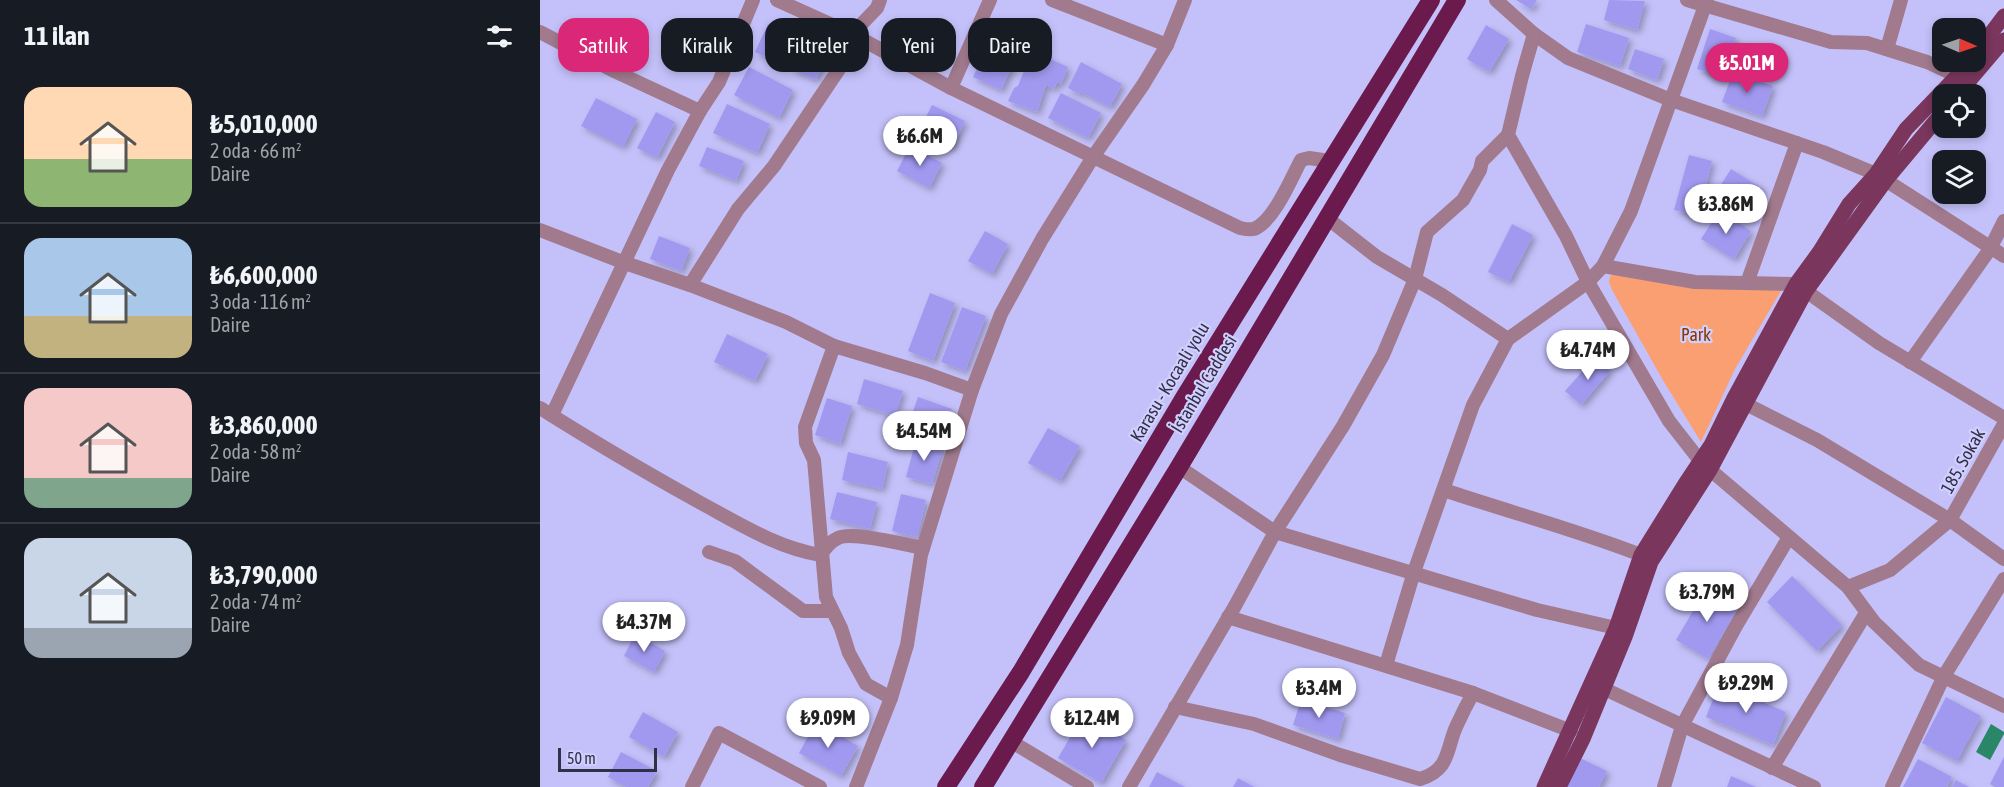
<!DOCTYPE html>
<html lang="tr">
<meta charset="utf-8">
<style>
:root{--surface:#171b24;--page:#20242c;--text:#f1f3f6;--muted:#9ea1a6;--line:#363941;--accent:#db2777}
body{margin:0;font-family:"Asap Condensed",sans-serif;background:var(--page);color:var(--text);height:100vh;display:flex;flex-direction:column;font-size:22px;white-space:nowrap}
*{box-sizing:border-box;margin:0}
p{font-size:20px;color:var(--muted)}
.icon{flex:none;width:33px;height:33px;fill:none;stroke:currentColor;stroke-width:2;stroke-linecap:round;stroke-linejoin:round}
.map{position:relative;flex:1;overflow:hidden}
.panel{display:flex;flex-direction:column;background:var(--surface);width:540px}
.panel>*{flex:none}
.banner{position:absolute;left:18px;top:18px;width:570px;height:54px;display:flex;gap:12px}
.needle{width:39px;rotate:92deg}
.fabs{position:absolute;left:1392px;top:18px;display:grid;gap:12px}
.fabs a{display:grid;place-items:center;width:54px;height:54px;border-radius:12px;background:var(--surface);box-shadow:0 3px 9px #0003;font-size:30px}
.scale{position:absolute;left:18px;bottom:15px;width:99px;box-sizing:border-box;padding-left:6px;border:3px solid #323047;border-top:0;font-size:16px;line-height:21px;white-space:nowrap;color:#323047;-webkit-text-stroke:4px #d1cffe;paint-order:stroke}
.price{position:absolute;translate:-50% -51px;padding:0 14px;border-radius:21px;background:#fff;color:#222;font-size:20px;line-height:39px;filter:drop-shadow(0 2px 3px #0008)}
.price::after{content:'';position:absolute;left:50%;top:36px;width:18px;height:14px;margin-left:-9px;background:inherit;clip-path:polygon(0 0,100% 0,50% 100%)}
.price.selected{background:var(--accent);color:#fff}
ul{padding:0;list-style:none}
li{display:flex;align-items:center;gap:18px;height:150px;padding:0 24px}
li+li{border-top:2px solid var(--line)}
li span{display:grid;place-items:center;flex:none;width:168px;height:120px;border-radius:18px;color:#555}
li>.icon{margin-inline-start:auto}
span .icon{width:72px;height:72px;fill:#fffc;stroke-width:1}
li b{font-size:26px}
h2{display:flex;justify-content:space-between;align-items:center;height:72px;padding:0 24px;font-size:26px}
.chip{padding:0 21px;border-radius:18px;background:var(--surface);box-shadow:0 3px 9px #0003;font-size:21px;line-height:54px}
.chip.selected{background:var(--accent);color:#fff}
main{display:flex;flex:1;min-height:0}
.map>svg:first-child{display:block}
</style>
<main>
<section class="panel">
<h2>11 ilan<svg class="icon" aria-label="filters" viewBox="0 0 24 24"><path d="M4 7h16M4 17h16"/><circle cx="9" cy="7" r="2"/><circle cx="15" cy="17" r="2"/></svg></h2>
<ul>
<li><span style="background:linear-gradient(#ffd9b3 60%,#8fb573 0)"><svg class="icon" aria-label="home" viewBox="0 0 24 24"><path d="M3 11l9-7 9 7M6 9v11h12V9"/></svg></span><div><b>₺5,010,000</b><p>2 oda · 66 m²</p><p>Daire</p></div></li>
<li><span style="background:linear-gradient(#a9c7e8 65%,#c2b280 0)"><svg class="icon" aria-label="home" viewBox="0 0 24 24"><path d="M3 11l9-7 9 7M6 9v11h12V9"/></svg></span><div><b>₺6,600,000</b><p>3 oda · 116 m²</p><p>Daire</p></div></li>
<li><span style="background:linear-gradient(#f6c9c9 75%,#7fa58c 0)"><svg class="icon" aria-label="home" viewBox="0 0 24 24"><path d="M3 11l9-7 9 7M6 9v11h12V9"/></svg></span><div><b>₺3,860,000</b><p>2 oda · 58 m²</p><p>Daire</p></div></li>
<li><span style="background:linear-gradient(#c9d6e8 75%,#9aa5b1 0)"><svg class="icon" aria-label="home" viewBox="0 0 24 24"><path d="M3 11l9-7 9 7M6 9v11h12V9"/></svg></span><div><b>₺3,790,000</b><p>2 oda · 74 m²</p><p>Daire</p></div></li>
</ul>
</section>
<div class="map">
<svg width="1464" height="787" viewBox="0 0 1464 787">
<defs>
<filter id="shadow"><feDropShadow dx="3.5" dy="3.5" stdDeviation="3" flood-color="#0004"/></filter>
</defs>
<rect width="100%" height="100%" fill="#c4c1fa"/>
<!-- green -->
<polygon fill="#f99f72" points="1078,273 1242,289 1195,369 1161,442 1124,382 1072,290 1069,282 1070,276"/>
<!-- water -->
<polygon fill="#298768" points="1451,724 1464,732 1464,734 1450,760 1436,752"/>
<!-- building -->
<g fill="#a199f0" filter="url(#shadow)">
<polygon points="976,0 997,0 991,9"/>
<polygon points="1069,0 1105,1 1097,30 1064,20"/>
<polygon points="228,24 252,35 239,63 215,52"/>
<polygon points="1046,24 1089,38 1080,66 1037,52"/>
<polygon points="946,25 969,39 949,72 927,59"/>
<polygon points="1170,29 1196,38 1183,77 1157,69"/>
<polygon points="451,38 479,51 461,90 433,77"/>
<polygon points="265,41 289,52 276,80 252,69"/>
<polygon points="1095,49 1124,59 1117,80 1088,69"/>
<polygon points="492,51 528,67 521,84 517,82 514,89 506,85 497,112 468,101 474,88 478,86"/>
<polygon points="541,62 582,84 570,107 540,92 539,94 528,88"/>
<polygon points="209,67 253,90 239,118 194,95"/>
<polygon points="1193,72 1233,86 1222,116 1182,102"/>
<polygon points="521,93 561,113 548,138 508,118"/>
<polygon points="56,98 97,119 83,147 41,126"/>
<polygon points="187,104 230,124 217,153 173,133"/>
<polygon points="392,105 425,121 412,148 379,131"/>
<polygon points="116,112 135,122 117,158 97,148"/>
<polygon points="370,146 402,163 389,188 357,171"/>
<polygon points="167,147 204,161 196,181 159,166"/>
<polygon points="1149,155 1172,161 1158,216 1134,210"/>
<polygon points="1191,169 1223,189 1205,217 1173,197"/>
<polygon points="1179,211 1211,231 1194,259 1161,239"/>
<polygon points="972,224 993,235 969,282 948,272"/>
<polygon points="445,231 468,244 452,274 428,261"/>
<polygon points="119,236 150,248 141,271 110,259"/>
<polygon points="390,293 415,303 393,361 368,351"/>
<polygon points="422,307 446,316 425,371 401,362"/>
<polygon points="187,334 228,354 215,381 174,362"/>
<polygon points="1055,357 1070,371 1041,405 1025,391"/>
<polygon points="324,379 363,391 355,416 317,404"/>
<polygon points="378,397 412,409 403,435 369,423"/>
<polygon points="287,398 312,406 300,444 275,435"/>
<polygon points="508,428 540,446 520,481 488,463"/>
<polygon points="376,440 403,447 392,484 366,477"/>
<polygon points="308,452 348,462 342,489 302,480"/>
<polygon points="297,492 337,502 330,529 290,519"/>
<polygon points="361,494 386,500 377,537 352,531"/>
<polygon points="1252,576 1302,625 1277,651 1227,602"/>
<polygon points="1167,587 1199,606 1168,659 1136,640"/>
<polygon points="95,634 125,651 114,672 84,656"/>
<polygon points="1179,684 1246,712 1233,745 1166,717"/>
<polygon points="1406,697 1441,716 1417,761 1382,743"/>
<polygon points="761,700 805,713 798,739 753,725"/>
<polygon points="103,712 138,732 124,757 89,737"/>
<polygon points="543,715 586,740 561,783 518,758"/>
<polygon points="276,722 318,746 301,776 259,753"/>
<polygon points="81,752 117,771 108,787 86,787 68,777"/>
<polygon points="1464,757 1464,787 1455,787 1450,784"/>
<polygon points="1040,758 1067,771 1059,787 1026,787"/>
<polygon points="1378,759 1412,777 1407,787 1363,787"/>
<polygon points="617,772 645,787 609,787"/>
<polygon points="1191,776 1216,787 1187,787"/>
<polygon points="698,778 714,787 693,787"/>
<polygon points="1416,780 1429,787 1412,787"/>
</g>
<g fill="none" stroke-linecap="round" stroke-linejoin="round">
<!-- minor -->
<g stroke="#a17a8e" stroke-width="14">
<path d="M237,0L312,34L411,88L700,228C705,229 709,230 714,229C734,221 751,179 761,160L769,158L790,161"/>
<polyline points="512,0 627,45"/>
<polyline points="956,0 994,34 1028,58 1131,100 1283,152 1336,174 1464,256"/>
<polyline points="1147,0 1291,42 1327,43 1387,62 1417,76"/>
<polyline points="0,32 74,71 160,111"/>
<polyline points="994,34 982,76 968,135 1026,236 1048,282 1129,421 1161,462 1308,587 1350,570 1410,520 1277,440 1196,399"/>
<polyline points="1347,49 1361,0"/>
<polyline points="411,88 450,0"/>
<polyline points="787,218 837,257 902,295 968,339"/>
<polyline points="0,230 85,263 150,285 246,322 294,346 385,373 432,390"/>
<polyline points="1063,266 1155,282 1256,284 1339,343 1464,418"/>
<polyline points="1207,283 1257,143"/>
<polyline points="150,285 198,209 234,166 299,69 312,34 337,8 340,0"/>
<polyline points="294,346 265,427 266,443 274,460 286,597 301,628 309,653 326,684 351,698"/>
<polyline points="1370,362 1450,249 1464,221"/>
<path d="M0,408C52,441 105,472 159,502C198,523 237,548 281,555C284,549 291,541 298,538C313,531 365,545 383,548"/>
<polyline points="12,415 128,170 160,111 179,82 213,0"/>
<polyline points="1464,424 1410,520 1464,559"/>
<polyline points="639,467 735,532 997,610 1076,628"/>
<path d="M904,490C969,512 1037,530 1101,555"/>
<polyline points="169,552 195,561 263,611 292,611"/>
<polyline points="1308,587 1334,622 1379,665 1464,706"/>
<polyline points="688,617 933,693 1031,731"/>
<polyline points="846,665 874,572 933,405 968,339 1048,282 1063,266 1091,211 1167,0"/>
<polyline points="1056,685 1274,787"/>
<path d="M635,707L714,724L800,755L880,779C910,770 906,750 916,727C921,716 927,704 933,693"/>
<polyline points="472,742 547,787"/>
<polyline points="1232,768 1326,613"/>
<polyline points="152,787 179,733 280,787"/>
<polyline points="316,787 351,698 367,645 381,555 432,390 461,314 502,239 553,157 603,85 627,45 645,0"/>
<polyline points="589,787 695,606 735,532 803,426 843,355 875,279 887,232 923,200 940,170 942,161 968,135"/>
<polyline points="1124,787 1142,726 1196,626 1249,537"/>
<polyline points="1352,787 1404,676 1464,579"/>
</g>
<!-- major -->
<g stroke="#7a365d" stroke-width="15">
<polyline points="1436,53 1464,16"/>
<polyline points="1418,94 1464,40"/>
<polyline points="1004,787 1076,628 1101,555 1145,484 1171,445 1194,398 1256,284 1280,251 1309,204 1336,174 1366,129 1417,76 1429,62"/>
<polyline points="1019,787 1043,739 1085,637 1111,562 1170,470 1266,291 1346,180 1402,113"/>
</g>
<!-- highway -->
<g stroke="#6a1a4c" stroke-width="18">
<polyline points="406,787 481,672 645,396 891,0"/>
<polyline points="443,787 639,467 917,0"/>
</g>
</g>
<g text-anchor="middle" stroke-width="4.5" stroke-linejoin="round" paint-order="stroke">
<!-- park labels -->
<g font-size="18" fill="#873700" stroke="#d1cffe">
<text x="1156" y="341">Park</text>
</g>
<!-- street labels -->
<g font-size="18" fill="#323047" stroke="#d1cffe">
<text transform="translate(630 382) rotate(-59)" y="6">Karasu - Kocaali yolu</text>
<text transform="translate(664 384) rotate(-59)" y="6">İstanbul Caddesi</text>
<text transform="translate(1423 461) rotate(-61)" y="6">185. Sokak</text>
</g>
</g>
</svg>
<div class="fabs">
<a><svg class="needle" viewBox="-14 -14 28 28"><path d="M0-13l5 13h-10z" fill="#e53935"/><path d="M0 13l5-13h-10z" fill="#9ea1a6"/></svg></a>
<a><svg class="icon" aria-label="locate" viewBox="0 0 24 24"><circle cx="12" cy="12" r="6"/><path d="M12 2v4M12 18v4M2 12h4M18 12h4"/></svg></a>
<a><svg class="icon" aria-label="layers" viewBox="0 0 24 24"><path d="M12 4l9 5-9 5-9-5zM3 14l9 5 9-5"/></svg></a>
</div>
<div class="scale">50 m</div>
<b class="price selected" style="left:1207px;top:94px">₺5.01M</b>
<b class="price" style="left:380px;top:167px">₺6.6M</b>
<b class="price" style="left:1186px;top:235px">₺3.86M</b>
<b class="price" style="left:1048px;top:381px">₺4.74M</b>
<b class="price" style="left:384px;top:462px">₺4.54M</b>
<b class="price" style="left:1167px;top:623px">₺3.79M</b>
<b class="price" style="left:104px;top:653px">₺4.37M</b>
<b class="price" style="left:1206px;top:714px">₺9.29M</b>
<b class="price" style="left:779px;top:719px">₺3.4M</b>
<b class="price" style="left:288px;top:749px">₺9.09M</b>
<b class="price" style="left:552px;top:749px">₺12.4M</b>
<div class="banner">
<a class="chip selected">Satılık</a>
<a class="chip">Kiralık</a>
<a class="chip">Filtreler</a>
<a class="chip">Yeni</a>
<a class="chip">Daire</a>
</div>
</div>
</main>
